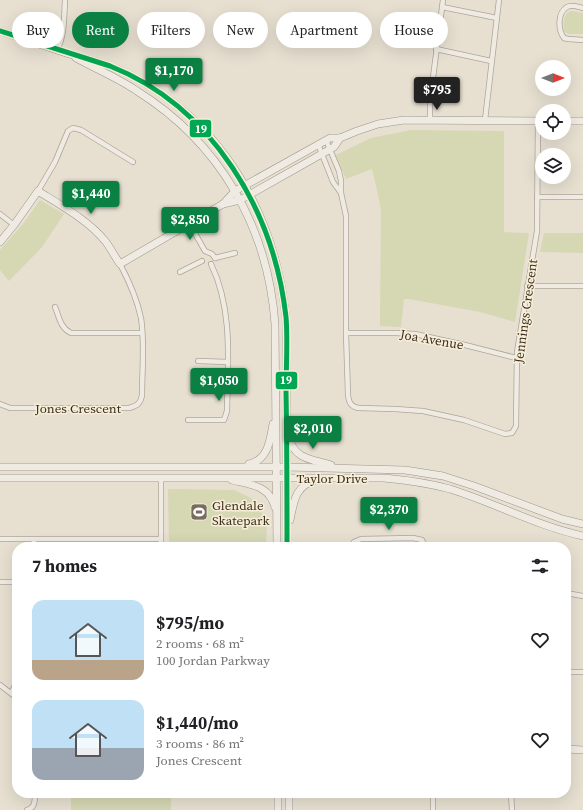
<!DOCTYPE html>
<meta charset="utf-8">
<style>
:root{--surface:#fff;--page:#f6f6f6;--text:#202124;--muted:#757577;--accent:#0b8043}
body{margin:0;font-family:"Source Serif 4",serif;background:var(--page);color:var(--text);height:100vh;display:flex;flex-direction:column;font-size:15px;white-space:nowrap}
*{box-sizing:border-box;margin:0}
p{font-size:13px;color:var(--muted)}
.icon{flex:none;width:22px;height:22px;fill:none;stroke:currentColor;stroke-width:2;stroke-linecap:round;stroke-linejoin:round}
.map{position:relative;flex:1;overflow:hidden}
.side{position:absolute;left:12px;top:542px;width:559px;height:256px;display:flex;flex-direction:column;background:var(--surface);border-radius:16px;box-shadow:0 4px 16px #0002}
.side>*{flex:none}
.guide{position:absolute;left:12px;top:12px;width:559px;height:36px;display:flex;gap:8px}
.needle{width:26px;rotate:90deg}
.fabs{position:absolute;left:535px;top:60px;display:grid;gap:8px}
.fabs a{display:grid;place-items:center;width:36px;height:36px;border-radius:50%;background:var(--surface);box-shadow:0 4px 16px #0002;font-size:20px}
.price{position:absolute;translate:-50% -34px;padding:0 9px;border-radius:4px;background:var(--accent);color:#fff;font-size:13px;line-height:26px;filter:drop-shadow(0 1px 2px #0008)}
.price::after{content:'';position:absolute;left:50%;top:24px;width:12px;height:9px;margin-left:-6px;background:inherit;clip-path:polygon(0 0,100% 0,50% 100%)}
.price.on{background:#222;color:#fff}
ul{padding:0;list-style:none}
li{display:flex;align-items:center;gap:12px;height:100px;padding:0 20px}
li span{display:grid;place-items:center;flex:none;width:112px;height:80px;border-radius:12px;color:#555}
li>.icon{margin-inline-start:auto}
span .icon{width:48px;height:48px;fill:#fffc;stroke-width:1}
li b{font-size:17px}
h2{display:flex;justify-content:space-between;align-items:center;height:48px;padding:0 20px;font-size:17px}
.tag{padding:0 14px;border-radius:18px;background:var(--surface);box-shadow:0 4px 16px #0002;font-size:14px;line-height:36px}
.tag.on{background:var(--accent);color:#fff}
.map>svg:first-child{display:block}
</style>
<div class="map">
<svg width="583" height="810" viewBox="0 0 583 810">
<rect width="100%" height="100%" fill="#e7e0d1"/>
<!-- green -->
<g fill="#d6d7b3">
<path d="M571,11L583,13V34H568L564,31C563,24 563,13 571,11Z"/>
<polygon points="411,130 504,131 504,232 529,233 515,322 480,312 409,299 404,299 401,327 380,326 381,211 378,195 372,169 346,179 336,155 371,138"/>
<polygon points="40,200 64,214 42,247 9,281 0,270 0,250 23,224"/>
<polygon points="544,233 583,233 583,253 540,252"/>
<polygon points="168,489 234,490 251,498 267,520 266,547 104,547 108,544 169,546"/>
<rect x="71" y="793" width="100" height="17"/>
</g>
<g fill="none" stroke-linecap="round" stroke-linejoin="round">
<!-- street casing -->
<g stroke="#ada599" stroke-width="6">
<g id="street">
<polyline points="442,7 497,18"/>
<path d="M583,8C578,7 572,4 567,7C557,13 558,30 564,38L568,39L583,40"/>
<polyline points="436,49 491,61"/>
<path d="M57,50C65,35 64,16 65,0"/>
<polyline points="430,120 430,101 443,0"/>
<polyline points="485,120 499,0"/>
<path d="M326,140L339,171L341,181V193L346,216V333L348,395C349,403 351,407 359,408L395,409L423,411L464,420L505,434L512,433L516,426L517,352L537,231L538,121"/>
<polyline points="318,144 333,182 341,193"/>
<polyline points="38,191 55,162 68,131 73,128 81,130 133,162"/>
<polyline points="537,197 583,197"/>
<polyline points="0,214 14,225"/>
<polyline points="189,223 205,251 212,254 215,258"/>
<polyline points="215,258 235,253"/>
<polyline points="180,272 202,261"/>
<polyline points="527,286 583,286"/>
<path d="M55,307C59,316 60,328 71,333H142"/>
<polyline points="346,333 396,333 415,334 465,345 516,358"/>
<polyline points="198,361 228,362"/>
<path d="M0,404L10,408H129C137,406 141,403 142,395C142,370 145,343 141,318C137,299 129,281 120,264"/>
<path d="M188,420H224L227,411C228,362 233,309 211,264"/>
<polyline points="161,478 161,547"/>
<polyline points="0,539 161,539"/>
<polyline points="34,539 34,547"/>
<polyline points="351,547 354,542 361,539 413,538 422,540 426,547"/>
<polyline points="0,582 17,582"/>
<polyline points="566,593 583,596"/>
<polyline points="566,672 583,672"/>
<polyline points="0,685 17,698"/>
<polyline points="11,693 17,682"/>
<polyline points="433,793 433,810"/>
<polyline points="511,793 512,810"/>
<path d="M27,810C35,808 35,801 35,793"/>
</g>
</g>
<!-- secondary casing -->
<g stroke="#9c958a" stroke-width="8">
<g id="secondary">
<path d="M0,31C21,38 42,45 63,52C85,59 105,63 126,73C222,120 275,214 286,318L287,547"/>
<path d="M76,58C96,69 118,78 137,91C220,143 268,227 275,324L277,547"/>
<polyline points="564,121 583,121"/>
<polyline points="223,204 240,200 304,164 334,147 340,138"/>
<path d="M0,242L14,225L38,191C62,206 88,220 106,242C111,249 115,257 120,264L223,204L235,191L330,138H340L357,131L378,124L404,120L542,121"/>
<path d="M289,438C295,460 312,459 331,465"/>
<path d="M249,464C268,460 270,441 273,424"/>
<polyline points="0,467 287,467 405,470 443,476 474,486 562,519 583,524"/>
<path d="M0,478H384C406,480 428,483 450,489C495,503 537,526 583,536"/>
<path d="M232,480C251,485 269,485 275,507"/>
<path d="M290,520C294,501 295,486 316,480"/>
<polyline points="566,749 583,750"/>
<polyline points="278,793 278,810"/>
<polyline points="289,810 289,793"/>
</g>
</g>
<!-- street -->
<use href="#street" stroke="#efebe3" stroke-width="4.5"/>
<!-- secondary -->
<use href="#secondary" stroke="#efebe3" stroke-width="7"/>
<!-- bus-1 casing -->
<g stroke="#f7eed8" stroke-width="8">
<path id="bus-1" d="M0,31L110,66C213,107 274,211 286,317C288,340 286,369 286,392C287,444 287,495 287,547"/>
</g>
<!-- bus-1 -->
<use href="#bus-1" stroke="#00a651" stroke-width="5"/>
</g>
<!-- icons -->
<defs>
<g id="stadium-square" transform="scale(0.9)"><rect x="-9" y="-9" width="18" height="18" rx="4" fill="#786c5e" stroke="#f7eed8"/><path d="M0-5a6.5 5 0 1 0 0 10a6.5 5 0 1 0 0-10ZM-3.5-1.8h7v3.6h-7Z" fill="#fff"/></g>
</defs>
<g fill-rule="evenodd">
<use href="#stadium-square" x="199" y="512"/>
</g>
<g text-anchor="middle" stroke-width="3" stroke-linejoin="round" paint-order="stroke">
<!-- street labels -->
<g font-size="13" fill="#3d2e20" stroke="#f7eed8">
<text transform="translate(525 311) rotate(-82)" y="5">Jennings Crescent</text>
<text transform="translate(432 339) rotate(10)" y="5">Joa Avenue</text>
<text x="78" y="413">Jones Crescent</text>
<text x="332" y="483">Taylor Drive</text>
</g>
<!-- poi labels -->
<g font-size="13" fill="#3d2e20" stroke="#f7eed8" text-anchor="start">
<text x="212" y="510">Glendale<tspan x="212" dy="15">Skatepark</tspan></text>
</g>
</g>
<g stroke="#f7eed8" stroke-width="1.5">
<rect x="189" y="119" width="23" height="19" rx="4" fill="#00a651"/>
<rect x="275" y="371" width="23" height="19" rx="4" fill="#00a651"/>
</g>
<g font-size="11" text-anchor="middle" font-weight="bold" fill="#fff">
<text x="201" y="133">19</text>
<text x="286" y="384">19</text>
</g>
</svg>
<div class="fabs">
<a><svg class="needle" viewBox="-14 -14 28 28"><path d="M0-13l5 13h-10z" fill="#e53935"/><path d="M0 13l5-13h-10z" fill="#757577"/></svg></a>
<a><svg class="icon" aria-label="locate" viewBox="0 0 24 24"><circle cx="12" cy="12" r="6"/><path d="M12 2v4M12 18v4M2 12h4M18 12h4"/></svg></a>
<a><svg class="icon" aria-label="layers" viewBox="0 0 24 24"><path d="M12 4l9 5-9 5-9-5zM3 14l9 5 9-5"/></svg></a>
</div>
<b class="price" style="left:174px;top:92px">$1,170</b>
<b class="price on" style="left:437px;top:111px">$795</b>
<b class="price" style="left:91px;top:215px">$1,440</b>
<b class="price" style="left:190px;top:241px">$2,850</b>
<b class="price" style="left:219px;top:402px">$1,050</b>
<b class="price" style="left:313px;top:450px">$2,010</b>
<b class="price" style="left:389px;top:531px">$2,370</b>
<div class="guide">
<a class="tag">Buy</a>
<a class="tag on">Rent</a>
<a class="tag">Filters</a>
<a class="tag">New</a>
<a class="tag">Apartment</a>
<a class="tag">House</a>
</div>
<section class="side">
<h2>7 homes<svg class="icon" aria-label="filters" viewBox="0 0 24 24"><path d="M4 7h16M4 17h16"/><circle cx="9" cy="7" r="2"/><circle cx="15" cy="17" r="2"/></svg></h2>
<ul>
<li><span style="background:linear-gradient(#bfe0f5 75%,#b9a48a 0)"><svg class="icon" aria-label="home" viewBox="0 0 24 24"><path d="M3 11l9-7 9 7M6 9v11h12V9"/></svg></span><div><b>$795/mo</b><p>2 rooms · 68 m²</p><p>100 Jordan Parkway</p></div><svg class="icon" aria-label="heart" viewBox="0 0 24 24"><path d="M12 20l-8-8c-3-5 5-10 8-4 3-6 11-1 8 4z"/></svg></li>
<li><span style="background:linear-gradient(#bfe0f5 60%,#9aa5b1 0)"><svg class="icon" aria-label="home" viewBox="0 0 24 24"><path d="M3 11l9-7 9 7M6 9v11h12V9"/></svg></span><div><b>$1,440/mo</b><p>3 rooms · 86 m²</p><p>Jones Crescent</p></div><svg class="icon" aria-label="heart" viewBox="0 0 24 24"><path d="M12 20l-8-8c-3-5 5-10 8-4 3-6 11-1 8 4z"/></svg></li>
</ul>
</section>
</div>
